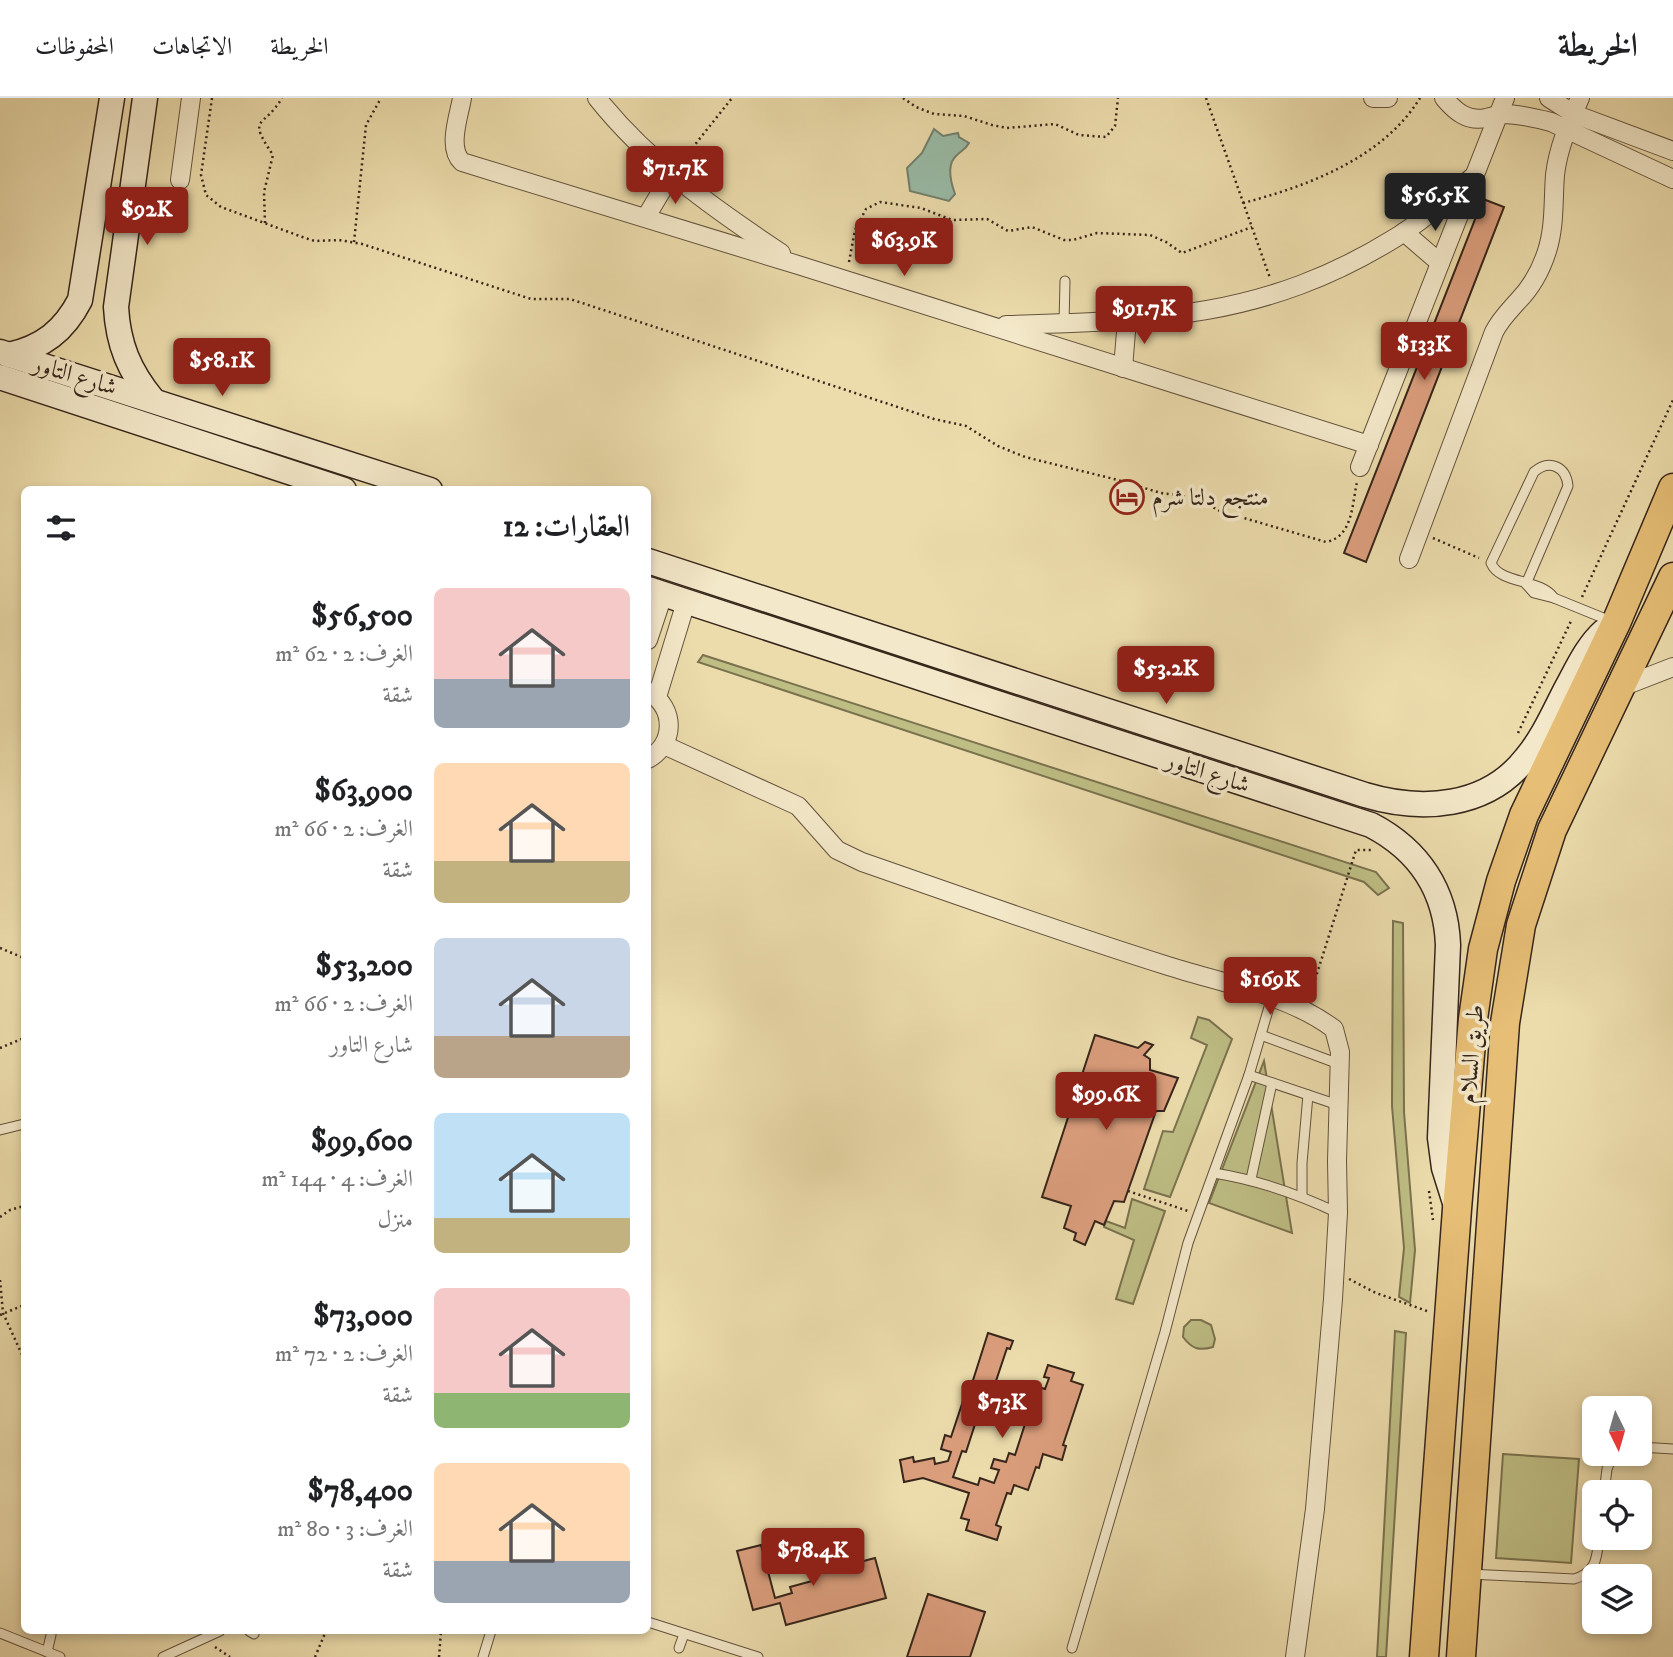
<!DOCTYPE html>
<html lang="ar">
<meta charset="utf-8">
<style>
:root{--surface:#fff;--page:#f6f6f6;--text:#202124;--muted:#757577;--line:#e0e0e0;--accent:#8f2418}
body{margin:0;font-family:"IM FELL DW Pica",Amiri,serif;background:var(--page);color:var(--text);direction:rtl;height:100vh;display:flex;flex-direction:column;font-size:26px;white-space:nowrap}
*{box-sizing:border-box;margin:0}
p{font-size:23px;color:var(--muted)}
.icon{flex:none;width:38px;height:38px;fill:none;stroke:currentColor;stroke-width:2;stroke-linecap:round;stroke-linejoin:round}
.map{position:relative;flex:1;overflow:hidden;direction:ltr}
.drawer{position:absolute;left:21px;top:388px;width:630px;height:1148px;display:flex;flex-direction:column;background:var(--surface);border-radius:10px;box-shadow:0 4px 10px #0003;direction:rtl}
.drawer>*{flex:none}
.needle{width:46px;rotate:175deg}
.controls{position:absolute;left:1582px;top:1298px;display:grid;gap:14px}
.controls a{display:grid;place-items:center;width:70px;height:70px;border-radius:10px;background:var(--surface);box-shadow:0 4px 10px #0003;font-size:35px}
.price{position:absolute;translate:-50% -60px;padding:0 16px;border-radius:7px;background:var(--accent);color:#fff;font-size:23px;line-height:46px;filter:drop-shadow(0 2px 4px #0008)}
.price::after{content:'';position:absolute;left:50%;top:42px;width:21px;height:16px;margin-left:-10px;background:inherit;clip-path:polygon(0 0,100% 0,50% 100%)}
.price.on{background:#222;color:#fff}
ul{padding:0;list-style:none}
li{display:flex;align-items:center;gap:21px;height:175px;padding:0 21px}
li span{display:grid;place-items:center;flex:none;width:196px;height:140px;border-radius:10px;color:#555}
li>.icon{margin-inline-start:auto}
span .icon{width:84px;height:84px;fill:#fffc;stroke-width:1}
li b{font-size:30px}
h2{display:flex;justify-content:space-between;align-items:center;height:84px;padding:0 21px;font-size:30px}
header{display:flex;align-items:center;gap:42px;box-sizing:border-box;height:98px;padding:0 35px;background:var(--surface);border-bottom:2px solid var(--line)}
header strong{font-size:33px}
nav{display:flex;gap:38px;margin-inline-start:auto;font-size:24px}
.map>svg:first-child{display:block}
</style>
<header>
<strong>الخريطة</strong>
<nav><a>الخريطة</a><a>الاتجاهات</a><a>المحفوظات</a></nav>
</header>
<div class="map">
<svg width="1673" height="1559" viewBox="0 0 1673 1559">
<rect width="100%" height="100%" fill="#ecdcac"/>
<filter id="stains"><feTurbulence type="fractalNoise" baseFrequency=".00286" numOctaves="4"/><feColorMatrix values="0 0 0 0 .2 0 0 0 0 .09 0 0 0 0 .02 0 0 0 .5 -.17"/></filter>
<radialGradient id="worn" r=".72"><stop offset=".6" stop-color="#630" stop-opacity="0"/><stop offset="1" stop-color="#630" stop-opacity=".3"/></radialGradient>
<!-- green -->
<g fill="#bebe84" stroke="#7a724f" stroke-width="2">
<polygon points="703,557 1376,774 1389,790 1378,797 1364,784 698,564"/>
<polygon points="1393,823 1403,825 1404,1014 1415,1152 1410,1205 1399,1199 1404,1150 1392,1008"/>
<polygon points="1198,919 1209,922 1232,941 1170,1099 1144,1091 1163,1033 1173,1034 1207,947 1191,940"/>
<polygon points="1264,963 1292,1135 1209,1105"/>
<polygon points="1132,1101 1165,1113 1133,1206 1116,1201 1134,1142 1104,1129 1106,1123 1125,1130"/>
<path d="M1191,1222H1201L1211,1227L1215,1241L1213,1249C1199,1253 1192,1251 1183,1239L1184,1229Z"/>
<polygon points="1395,1233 1406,1235 1386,1559 1377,1559"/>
<polygon points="1503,1356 1579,1361 1571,1465 1496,1460"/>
</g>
<!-- water -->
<path fill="#99bca8" stroke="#71806f" stroke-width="2" d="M934,31L943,38L958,35L959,39L969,45C965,52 962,52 957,57C946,66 951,85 955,96L949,103L910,93L907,70L922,55Z"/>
<!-- building -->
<g fill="#db9e7d" stroke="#36251a" stroke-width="2">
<polygon points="1483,101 1504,109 1366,464 1344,455"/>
<polygon points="1095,937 1138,950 1145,944 1153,947 1144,957 1150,961 1150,972 1178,980 1164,1013 1156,1013 1124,1104 1114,1103 1104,1127 1095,1123 1085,1147 1074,1142 1076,1135 1064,1130 1071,1108 1042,1099"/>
<polygon points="988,1235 1013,1243 1010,1251 1007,1250 984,1319 978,1317 966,1354 962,1353 953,1379 978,1387 980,1380 994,1385 999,1372 991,1370 994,1361 1006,1364 1009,1355 1015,1357 1026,1323 1033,1325 1036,1315 1031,1313 1038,1289 1045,1291 1049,1280 1044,1279 1048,1267 1074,1275 1071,1283 1083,1287 1063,1347 1066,1348 1062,1362 1043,1356 1039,1370 1036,1369 1028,1392 1014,1387 1011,1396 1007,1395 996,1427 1001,1429 997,1442 966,1432 969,1422 961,1420 969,1395 923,1380 904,1384 900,1362 913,1359 914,1364 934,1360 935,1366 948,1363 951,1354 941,1351 945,1337 951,1339 965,1297 968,1298"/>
<polygon points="761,1447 775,1500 792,1495 790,1489 812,1483 810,1477 875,1460 886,1500 786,1527 780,1505 753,1512 737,1453"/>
<polygon points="928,1496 985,1514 970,1559 907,1559"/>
</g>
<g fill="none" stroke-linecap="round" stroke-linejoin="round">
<!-- lane casing -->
<g stroke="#64533e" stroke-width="11">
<g id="lane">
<polyline points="1064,225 1065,183"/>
<path d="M1526,486L1568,388C1566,368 1549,361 1534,374L1491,465C1500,487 1541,480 1554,500"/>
<polyline points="1526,486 1534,495 1554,500 1613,524"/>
<polyline points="1261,937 1339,966"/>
<polyline points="1249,977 1338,1007"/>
<polyline points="0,1032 24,1026"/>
<path d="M1214,1075C1258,1082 1298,1096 1338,1115"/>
<polyline points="1251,1081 1272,985"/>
<polyline points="1302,1098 1302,1065 1308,997"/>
<polyline points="1640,1349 1673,1351"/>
<polyline points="1604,1395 1607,1371 1613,1356"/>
<path d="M1469,1476L1574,1481C1596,1475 1597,1460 1599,1440"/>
<polyline points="648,1524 758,1559"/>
<polyline points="249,1533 254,1536"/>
<polyline points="0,1535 60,1559"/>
<polyline points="679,1550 684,1536"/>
<polyline points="1072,1550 1165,1234 1188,1145 1249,977 1272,899"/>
<polyline points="47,1554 51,1537"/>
<polyline points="163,1559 220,1533"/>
<polyline points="483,1559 491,1533"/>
</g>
</g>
<!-- street casing -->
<g stroke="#64533e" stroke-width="20">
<g id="street">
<path d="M462,0C459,18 447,50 462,64L798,167L1369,347"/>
<path d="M597,0C648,64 713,110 781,155"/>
<polyline points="1373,0 1388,0"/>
<path d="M1444,0C1455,13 1467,24 1486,20C1492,19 1497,17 1502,16C1519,16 1536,20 1551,24L1673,81"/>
<polyline points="1549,0 1574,16 1673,53"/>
<polyline points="180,82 191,0"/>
<polyline points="646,119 671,77"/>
<polyline points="1404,134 1440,165"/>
<path d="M1006,227C1153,223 1266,220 1395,140C1424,122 1449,99 1475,77"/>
<polyline points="1123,270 1127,222"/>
<polyline points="1360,369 1505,0"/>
<path d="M1409,461L1494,234C1500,222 1508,214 1517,204C1531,190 1541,172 1547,153C1555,128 1553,103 1555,77C1558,50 1569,25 1580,0"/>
<polyline points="648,542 663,497"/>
<polyline points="1619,590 1673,569"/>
<polyline points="657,599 686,504"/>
<path d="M664,647L798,708L837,752L862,764C963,799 1063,835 1165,867C1220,885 1288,896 1334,931L1340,954L1337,1063L1338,1115L1333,1201L1315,1411L1295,1559"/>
<path d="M648,661C675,646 676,611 649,594"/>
</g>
</g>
<!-- secondary casing -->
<g stroke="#36251a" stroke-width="27">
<g id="secondary">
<path d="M145,0L116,209C118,246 129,273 153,302"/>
<polyline points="0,254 430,392"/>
<path d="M9,257C43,249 64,233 80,202L112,0"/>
<polyline points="0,279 344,392"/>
<path d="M648,463L1365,697C1422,714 1487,710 1526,660C1543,640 1554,614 1566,591C1577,571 1587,548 1604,533"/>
<path d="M648,491L1371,727C1419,752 1446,793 1448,847L1440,1040L1444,1070L1456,1108"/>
</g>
</g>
<!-- primary casing -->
<g stroke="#36251a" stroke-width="31">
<g id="primary">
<polyline points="1424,1559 1457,1111 1473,921 1483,851 1501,783 1524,717 1616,525 1673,390"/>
<polyline points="1461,1559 1505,925 1521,827 1552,732 1673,479"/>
</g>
</g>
<!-- path -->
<g stroke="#36251a" stroke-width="2.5" stroke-dasharray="2 3.5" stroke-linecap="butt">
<path d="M212,0L201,77L206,97L221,109L305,140L315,143L339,142L362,146L531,201H570L934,321L966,328L998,348L1025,359L1114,381L1161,395L1196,400L1220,413L1326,444C1353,439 1352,406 1357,384"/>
<polyline points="903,0 916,9 934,16 964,18 992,27 1007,30 1055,26 1079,37 1106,39 1115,28 1118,0"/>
<polyline points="1206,0 1270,180"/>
<polyline points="682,63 732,0"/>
<path d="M1243,105C1308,88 1383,60 1420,0"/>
<path d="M265,125L264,94L273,57C246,17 264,31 282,0"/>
<polyline points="354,144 366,27 381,0"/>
<polyline points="849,164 855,132 866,111 880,104 921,110 952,122 987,121 1008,133 1032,129 1064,142 1073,142 1097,135 1150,137 1166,144 1182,155 1252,129"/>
<polyline points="1433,440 1479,460"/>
<polyline points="1582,499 1673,302"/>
<polyline points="1518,635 1572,521"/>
<polyline points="0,850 24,860"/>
<polyline points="1306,895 1314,885 1356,752 1372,752"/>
<polyline points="0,950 24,940"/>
<polyline points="1128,1093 1188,1113"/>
<polyline points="1429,1093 1433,1122"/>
<polyline points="0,1119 10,1112 24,1108"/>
<polyline points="1349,1181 1376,1195 1427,1213"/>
<polyline points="0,1182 3,1215 24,1261"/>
<polyline points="0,1217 24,1207"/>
<polyline points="215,1549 230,1559"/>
<polyline points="315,1559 326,1533"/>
<polyline points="439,1559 441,1533"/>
</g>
<!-- lane -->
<use href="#lane" stroke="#f3e8c9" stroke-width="9"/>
<!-- street -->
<use href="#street" stroke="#f3e8c9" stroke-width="18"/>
<!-- secondary -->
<use href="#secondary" stroke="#f3e8c9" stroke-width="24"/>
<!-- primary -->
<use href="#primary" stroke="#e6be76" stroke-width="28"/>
</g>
<!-- icons -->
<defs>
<g id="hotel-ring" transform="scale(1.75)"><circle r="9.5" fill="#f3e8c9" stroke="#8f2418" stroke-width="1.5"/><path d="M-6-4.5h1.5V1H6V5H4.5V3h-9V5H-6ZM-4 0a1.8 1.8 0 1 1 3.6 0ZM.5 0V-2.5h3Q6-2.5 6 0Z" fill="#8f2418"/></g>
</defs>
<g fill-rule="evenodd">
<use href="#hotel-ring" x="1127" y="399"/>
</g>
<g text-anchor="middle" stroke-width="7" stroke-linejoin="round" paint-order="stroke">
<!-- street labels -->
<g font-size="24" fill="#36251a" stroke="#f3e8c9">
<text transform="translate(75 277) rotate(17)" y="8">شارع التاور</text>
<text transform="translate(1208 674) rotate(18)" y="8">شارع التاور</text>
<text transform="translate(1471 956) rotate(-85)" y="8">طريق السلام</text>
</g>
<!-- poi labels -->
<g font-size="24" fill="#36251a" stroke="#f3e8c9" text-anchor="start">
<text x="1152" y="407">منتجع دلتا شرم</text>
</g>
</g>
<rect width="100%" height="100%" filter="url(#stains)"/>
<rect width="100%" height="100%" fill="url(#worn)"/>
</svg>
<div class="controls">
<a><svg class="needle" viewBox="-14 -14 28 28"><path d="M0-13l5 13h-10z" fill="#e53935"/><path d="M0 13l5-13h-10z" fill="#757577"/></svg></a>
<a><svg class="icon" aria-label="locate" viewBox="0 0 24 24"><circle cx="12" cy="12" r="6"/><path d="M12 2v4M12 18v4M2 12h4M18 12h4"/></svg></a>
<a><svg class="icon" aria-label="layers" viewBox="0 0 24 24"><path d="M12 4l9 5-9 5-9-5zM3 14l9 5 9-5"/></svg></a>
</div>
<b class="price" style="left:675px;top:108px">$71.7K</b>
<b class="price on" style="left:1435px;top:135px">$56.5K</b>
<b class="price" style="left:147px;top:149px">$92K</b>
<b class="price" style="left:904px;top:180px">$63.9K</b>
<b class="price" style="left:1144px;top:248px">$91.7K</b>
<b class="price" style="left:1424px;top:284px">$133K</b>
<b class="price" style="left:222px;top:300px">$58.1K</b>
<b class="price" style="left:1166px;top:608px">$53.2K</b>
<b class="price" style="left:1270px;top:919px">$169K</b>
<b class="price" style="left:1106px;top:1034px">$99.6K</b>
<b class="price" style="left:1002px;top:1342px">$73K</b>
<b class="price" style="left:813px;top:1490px">$78.4K</b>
<section class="drawer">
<h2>العقارات: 12<svg class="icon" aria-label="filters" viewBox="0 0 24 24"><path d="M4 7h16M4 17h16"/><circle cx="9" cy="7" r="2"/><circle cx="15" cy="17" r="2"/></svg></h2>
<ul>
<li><span style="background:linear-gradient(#f6c9c9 65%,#9aa5b1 0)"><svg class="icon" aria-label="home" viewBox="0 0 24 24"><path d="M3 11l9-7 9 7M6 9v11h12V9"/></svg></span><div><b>$56,500</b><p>الغرف: 2 · 62 m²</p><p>شقة</p></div></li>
<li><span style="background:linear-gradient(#ffd9b3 70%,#c2b280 0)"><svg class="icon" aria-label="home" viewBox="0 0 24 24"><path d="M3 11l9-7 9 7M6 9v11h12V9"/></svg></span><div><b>$63,900</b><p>الغرف: 2 · 66 m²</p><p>شقة</p></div></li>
<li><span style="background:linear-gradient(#c9d6e8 70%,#b9a48a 0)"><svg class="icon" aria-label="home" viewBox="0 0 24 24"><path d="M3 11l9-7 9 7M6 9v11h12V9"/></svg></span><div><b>$53,200</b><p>الغرف: 2 · 66 m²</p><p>شارع التاور</p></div></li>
<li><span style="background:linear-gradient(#bfe0f5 75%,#c2b280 0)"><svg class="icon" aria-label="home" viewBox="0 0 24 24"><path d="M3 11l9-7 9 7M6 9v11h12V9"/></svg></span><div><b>$99,600</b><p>الغرف: 4 · 144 m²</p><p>منزل</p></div></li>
<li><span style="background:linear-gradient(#f6c9c9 75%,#8fb573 0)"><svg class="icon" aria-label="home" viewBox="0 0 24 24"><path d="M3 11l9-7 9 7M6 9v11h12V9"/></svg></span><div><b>$73,000</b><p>الغرف: 2 · 72 m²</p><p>شقة</p></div></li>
<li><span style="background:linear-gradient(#ffd9b3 70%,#9aa5b1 0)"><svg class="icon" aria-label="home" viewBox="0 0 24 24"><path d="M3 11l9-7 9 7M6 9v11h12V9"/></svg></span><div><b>$78,400</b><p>الغرف: 3 · 80 m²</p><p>شقة</p></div></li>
</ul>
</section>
</div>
